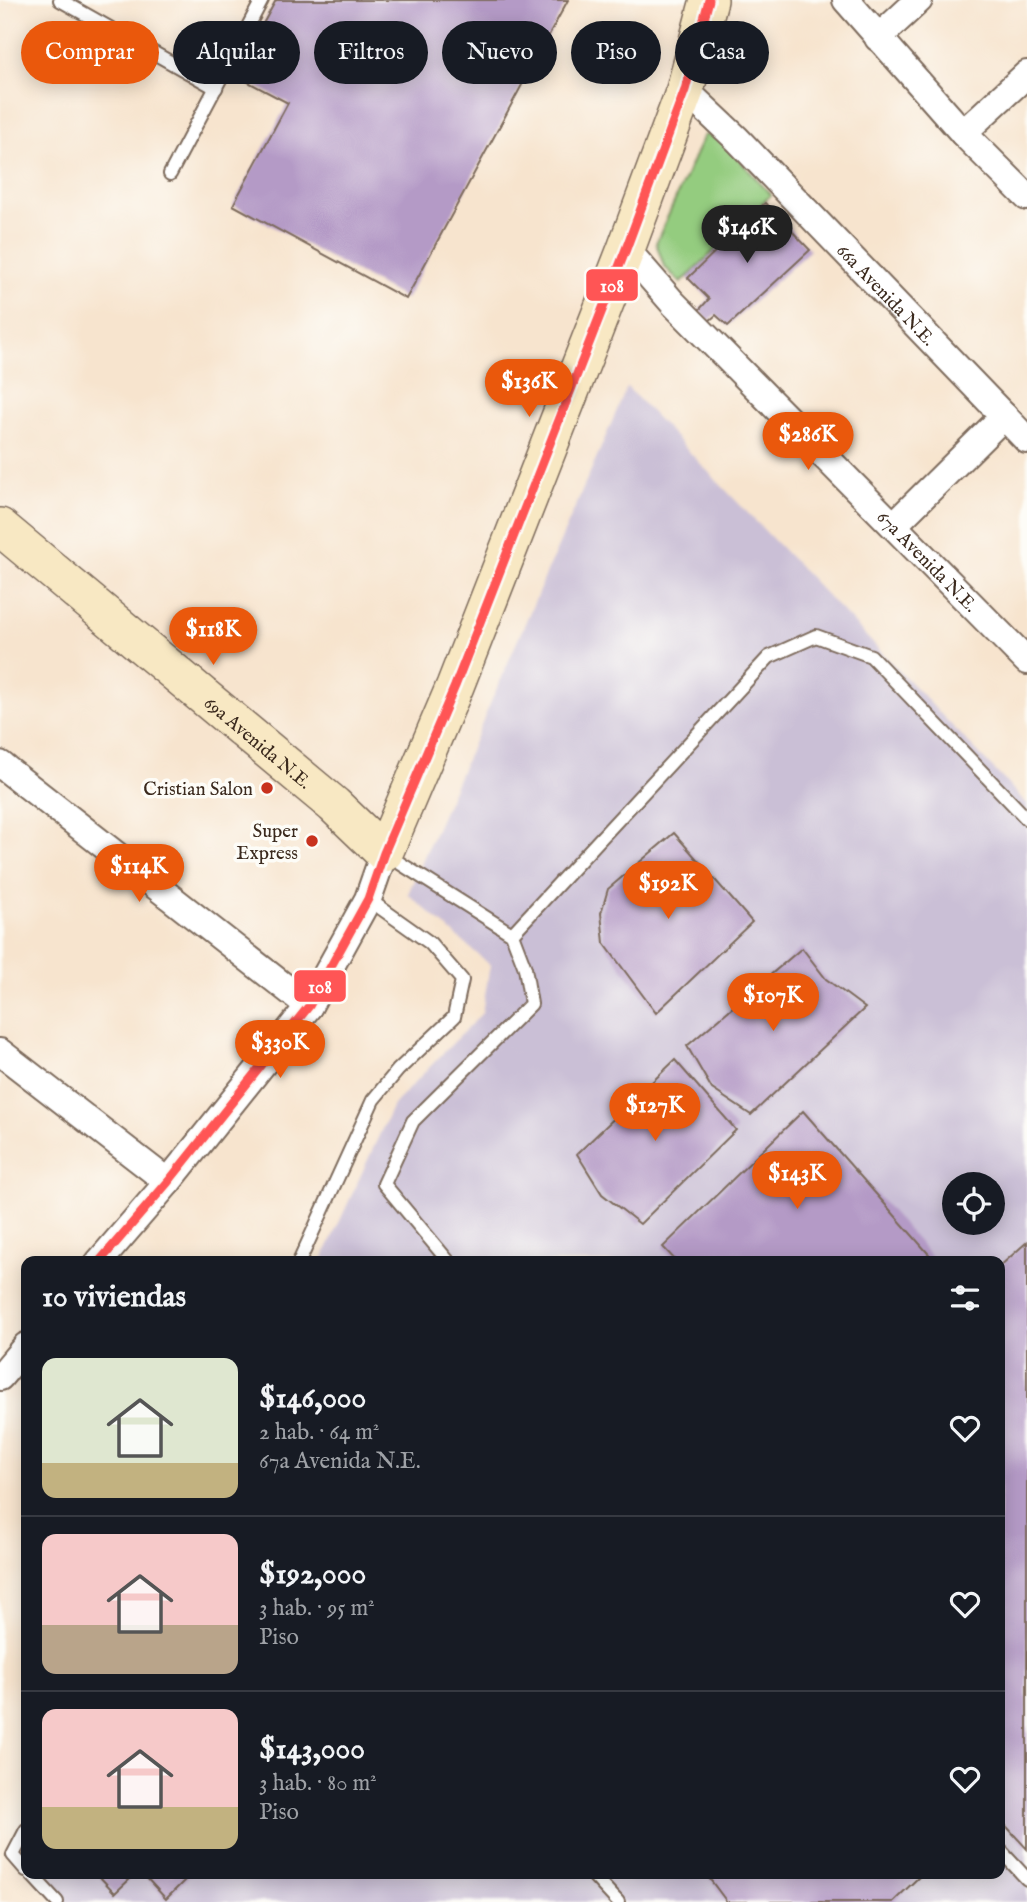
<!DOCTYPE html>
<html lang="es">
<meta charset="utf-8">
<style>
:root{--surface:#171b24;--page:#242831;--text:#f1f3f6;--muted:#9ea1a6;--line:#363941;--accent:#ea580c}
body{margin:0;font-family:"IM FELL English",serif;background:var(--page);color:var(--text);height:100vh;display:flex;flex-direction:column;font-size:26px;white-space:nowrap}
*{box-sizing:border-box;margin:0}
p{font-size:23px;color:var(--muted)}
.icon{flex:none;width:38px;height:38px;fill:none;stroke:currentColor;stroke-width:2;stroke-linecap:round;stroke-linejoin:round}
.map{position:relative;flex:1;overflow:hidden}
.drawer{position:absolute;left:21px;top:1256px;width:984px;height:623px;display:flex;flex-direction:column;background:var(--surface);border-radius:14px;box-shadow:0 4px 18px #0003}
.drawer>*{flex:none}
.guide{position:absolute;left:21px;top:21px;width:985px;height:63px;display:flex;gap:14px}
.buttons{position:absolute;left:942px;top:1172px;display:grid;gap:14px}
.buttons a{display:grid;place-items:center;width:63px;height:63px;border-radius:50%;background:var(--surface);box-shadow:0 4px 18px #0003;font-size:35px}
.price{position:absolute;translate:-50% -60px;padding:0 16px;border-radius:24px;background:var(--accent);color:#fff;font-size:23px;line-height:46px;filter:drop-shadow(0 2px 4px #0008)}
.price::after{content:'';position:absolute;left:50%;top:42px;width:21px;height:16px;margin-left:-10px;background:inherit;clip-path:polygon(0 0,100% 0,50% 100%)}
.price.selected{background:#222;color:#fff}
ul{padding:0;list-style:none}
li{display:flex;align-items:center;gap:21px;height:175px;padding:0 21px}
li+li{border-top:2px solid var(--line)}
li span{display:grid;place-items:center;flex:none;width:196px;height:140px;border-radius:14px;color:#555}
li>.icon{margin-inline-start:auto}
span .icon{width:84px;height:84px;fill:#fffc;stroke-width:1}
li b{font-size:30px}
h2{display:flex;justify-content:space-between;align-items:center;height:84px;padding:0 21px;font-size:30px}
.chip{padding:0 24px;border-radius:32px;background:var(--surface);box-shadow:0 4px 18px #0003;font-size:24px;line-height:63px}
.chip.selected{background:var(--accent);color:#fff}
.map>svg:first-child{display:block}
</style>
<div class="map">
<svg width="1027" height="1902" viewBox="0 0 1027 1902">
<rect width="100%" height="100%" fill="#fdfcf7"/>
<filter id="ink" filterUnits="userSpaceOnUse"><feTurbulence type="fractalNoise" baseFrequency=".0143" numOctaves="2"/><feDisplacementMap in="SourceGraphic" scale="14" xChannelSelector="R" yChannelSelector="G"/><feConvolveMatrix kernelMatrix="1 2 1 2 8 2 1 2 1" color-interpolation-filters="sRGB"/></filter>
<filter id="wash" filterUnits="userSpaceOnUse"><feTurbulence type="fractalNoise" baseFrequency=".00686" numOctaves="4" result="noise"/><feDisplacementMap in="SourceGraphic" scale="28" xChannelSelector="R" yChannelSelector="G"/><feGaussianBlur stdDeviation="1.57" result="paint"/><feColorMatrix in="noise" values="0 0 0 0 0 0 0 0 0 0 0 0 0 0 0 0 0 1.4 0 .05"/><feComposite in="paint" operator="in"/></filter>
<g filter="url(#wash)">
<rect width="100%" height="100%" fill="#f7e4ce"/>
<!-- industrial -->
<path fill="#cabfd6" fill-rule="evenodd" d="M627,387L1027,804V1902H56L31,1874H999V1262H321L393,1105L482,1013L490,965L408,894ZM954,1185H992V1223H954Z"/>
<!-- green -->
<polygon fill="#94cc7f" stroke="#687b4e" stroke-width="2" points="704,135 719,137 771,195 681,283 664,266 656,243"/>
<g id="blocks">
<!-- building -->
<g fill="#b49ac6">
<polygon points="276,0 568,0 406,299 233,205 288,103 235,75"/>
<polygon points="765,203 810,250 728,326 716,315 709,321 699,310 709,299 688,278"/>
<polygon points="674,833 752,922 656,1013 604,943 601,913 608,889"/>
<polygon points="802,948 826,979 865,1008 751,1115 712,1089 687,1046"/>
<polygon points="675,1060 736,1130 640,1224 602,1194 577,1154"/>
<polygon points="803,1111 934,1260 932,1262 677,1262 663,1247"/>
<polygon points="1027,1242 1027,1849 999,1818 999,1267"/>
<polygon points="97,1874 127,1874 131,1878 115,1893"/>
<polygon points="143,1874 191,1874 166,1899"/>
<polygon points="706,1874 922,1874 893,1902 727,1902"/>
</g>
</g>
</g>
<g filter="url(#ink)">
<use href="#blocks" fill-opacity="0" stroke="#7d6b5c" stroke-width="2"/>
<g fill="none" stroke-linecap="round" stroke-linejoin="round">
<!-- lane casing -->
<g stroke="#7d6b5c" stroke-width="16">
<g id="lane">
<polyline points="60,0 216,88"/>
<polyline points="170,174 262,0"/>
<polyline points="387,855 512,934 525,968 531,1004 413,1121 384,1184 449,1262"/>
<polyline points="512,934 769,657 816,636 871,656 1027,819"/>
<polyline points="299,1262 373,1100 398,1070 454,1017 462,980 430,943 368,899"/>
<polyline points="26,1830 13,1855 26,1870"/>
<polyline points="999,1849 1027,1879"/>
<polyline points="31,1874 57,1902"/>
<polyline points="592,1874 618,1902"/>
</g>
</g>
<!-- street casing -->
<g stroke="#7d6b5c" stroke-width="30">
<g id="street">
<polyline points="846,0 963,133 1027,197"/>
<polyline points="878,38 919,0"/>
<path id="s1" d="M685,90L737,139L1027,440"/>
<polyline points="963,133 1027,74"/>
<path id="s2" d="M626,249L673,303L1027,661"/>
<polyline points="894,525 1004,416"/>
<polyline points="0,764 309,1006"/>
<polyline points="0,1052 168,1182"/>
<polyline points="99,1262 168,1182 309,1006 368,899 384,853"/>
<polyline points="0,1377 26,1346"/>
</g>
</g>
<!-- secondary casing -->
<g stroke="#7d6b5c" stroke-width="40">
<g id="secondary">
<path id="s3" d="M0,527L334,805L384,853L455,686L626,249L685,90L709,0"/>
</g>
</g>
<!-- lane -->
<use href="#lane" stroke="#fff" stroke-width="12"/>
<!-- street -->
<use href="#street" stroke="#fff" stroke-width="26"/>
<!-- secondary -->
<use href="#secondary" stroke="#f8e8c3" stroke-width="37"/>
<!-- bus-1 casing -->
<g stroke="#fdfcf7" stroke-width="14">
<polyline id="bus-1" points="99,1262 168,1182 309,1006 368,899 384,853 455,686 626,249 685,90 709,0"/>
</g>
<!-- bus-1 -->
<use href="#bus-1" stroke="#f55" stroke-width="9"/>
</g>
</g>
<!-- markers -->
<g fill="#c8321e" stroke="#fdfcf7" stroke-width="2.5">
<circle cx="267" cy="788" r="7"/>
<circle cx="312" cy="841" r="7"/>
</g>
<g text-anchor="middle" stroke-width="7" stroke-linejoin="round" paint-order="stroke">
<!-- street labels -->
<g font-size="19" fill="#3b2a1e" stroke="#fdfcf7">
<text dy="7" stroke="none"><textPath href="#s1" startOffset="287">66a Avenida N.E.</textPath></text>
<text dy="7" stroke="none"><textPath href="#s2" startOffset="434">67a Avenida N.E.</textPath></text>
<text dy="7" stroke="none"><textPath href="#s3" startOffset="336">69a Avenida N.E.</textPath></text>
</g>
<!-- poi labels -->
<g font-size="19" fill="#3b2a1e" stroke="#fdfcf7" text-anchor="end">
<text x="253" y="795">Cristian Salon</text>
<text x="298" y="837">Super<tspan x="298" dy="22">Express</tspan></text>
</g>
</g>
<g stroke="#fdfcf7" stroke-width="2.5">
<rect x="585" y="268" width="54" height="34" rx="7" fill="#f55"/>
<rect x="293" y="969" width="54" height="34" rx="7" fill="#f55"/>
</g>
<g font-size="19" text-anchor="middle" font-weight="bold" fill="#fff">
<text x="612" y="292">108</text>
<text x="320" y="993">108</text>
</g>
</svg>
<div class="buttons">
<a><svg class="icon" aria-label="locate" viewBox="0 0 24 24"><circle cx="12" cy="12" r="6"/><path d="M12 2v4M12 18v4M2 12h4M18 12h4"/></svg></a>
</div>
<b class="price selected" style="left:747px;top:265px">$146K</b>
<b class="price" style="left:529px;top:419px">$136K</b>
<b class="price" style="left:808px;top:472px">$286K</b>
<b class="price" style="left:213px;top:667px">$118K</b>
<b class="price" style="left:139px;top:904px">$114K</b>
<b class="price" style="left:668px;top:921px">$192K</b>
<b class="price" style="left:773px;top:1033px">$107K</b>
<b class="price" style="left:280px;top:1080px">$330K</b>
<b class="price" style="left:655px;top:1143px">$127K</b>
<b class="price" style="left:797px;top:1211px">$143K</b>
<div class="guide">
<a class="chip selected">Comprar</a>
<a class="chip">Alquilar</a>
<a class="chip">Filtros</a>
<a class="chip">Nuevo</a>
<a class="chip">Piso</a>
<a class="chip">Casa</a>
</div>
<section class="drawer">
<h2>10 viviendas<svg class="icon" aria-label="filters" viewBox="0 0 24 24"><path d="M4 7h16M4 17h16"/><circle cx="9" cy="7" r="2"/><circle cx="15" cy="17" r="2"/></svg></h2>
<ul>
<li><span style="background:linear-gradient(#dfe7d0 75%,#c2b280 0)"><svg class="icon" aria-label="home" viewBox="0 0 24 24"><path d="M3 11l9-7 9 7M6 9v11h12V9"/></svg></span><div><b>$146,000</b><p>2 hab. · 64 m²</p><p>67a Avenida N.E.</p></div><svg class="icon" aria-label="heart" viewBox="0 0 24 24"><path d="M12 20l-8-8c-3-5 5-10 8-4 3-6 11-1 8 4z"/></svg></li>
<li><span style="background:linear-gradient(#f6c9c9 65%,#b9a48a 0)"><svg class="icon" aria-label="home" viewBox="0 0 24 24"><path d="M3 11l9-7 9 7M6 9v11h12V9"/></svg></span><div><b>$192,000</b><p>3 hab. · 95 m²</p><p>Piso</p></div><svg class="icon" aria-label="heart" viewBox="0 0 24 24"><path d="M12 20l-8-8c-3-5 5-10 8-4 3-6 11-1 8 4z"/></svg></li>
<li><span style="background:linear-gradient(#f6c9c9 70%,#c2b280 0)"><svg class="icon" aria-label="home" viewBox="0 0 24 24"><path d="M3 11l9-7 9 7M6 9v11h12V9"/></svg></span><div><b>$143,000</b><p>3 hab. · 80 m²</p><p>Piso</p></div><svg class="icon" aria-label="heart" viewBox="0 0 24 24"><path d="M12 20l-8-8c-3-5 5-10 8-4 3-6 11-1 8 4z"/></svg></li>
</ul>
</section>
</div>
